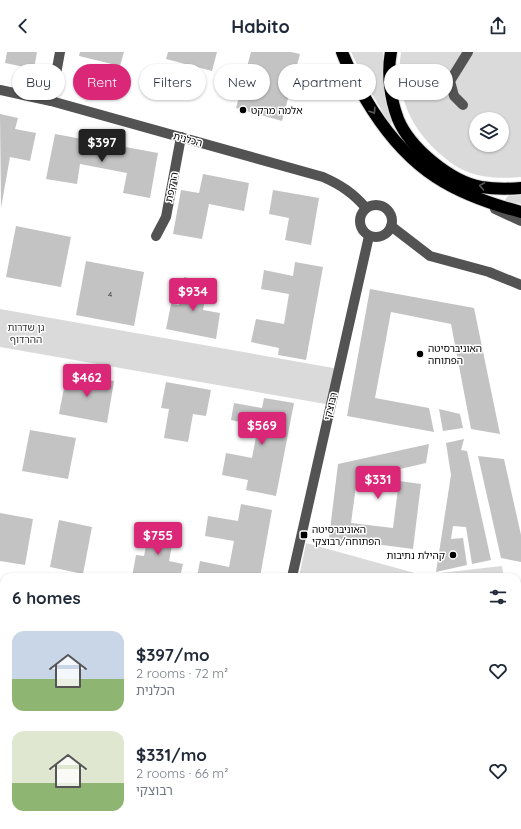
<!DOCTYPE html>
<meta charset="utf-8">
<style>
:root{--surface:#fff;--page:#f6f6f7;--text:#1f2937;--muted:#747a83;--accent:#db2777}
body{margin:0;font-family:Quicksand,"Noto Sans Hebrew",sans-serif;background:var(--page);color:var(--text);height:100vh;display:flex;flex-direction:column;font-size:15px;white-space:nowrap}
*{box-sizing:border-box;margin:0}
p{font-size:13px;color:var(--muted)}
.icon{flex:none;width:22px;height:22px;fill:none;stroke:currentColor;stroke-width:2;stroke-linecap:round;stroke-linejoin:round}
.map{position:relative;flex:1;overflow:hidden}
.sheet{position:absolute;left:0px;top:521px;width:521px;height:256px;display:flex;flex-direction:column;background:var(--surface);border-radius:12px 12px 0 0;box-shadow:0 1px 3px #0004}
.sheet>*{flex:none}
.top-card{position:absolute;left:12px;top:12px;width:497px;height:36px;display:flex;gap:8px}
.buttons{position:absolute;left:469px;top:60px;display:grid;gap:8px}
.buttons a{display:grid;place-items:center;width:40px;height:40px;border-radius:50%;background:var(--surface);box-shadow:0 1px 3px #0004;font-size:20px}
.price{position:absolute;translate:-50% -34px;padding:0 9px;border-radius:4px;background:var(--accent);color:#fff;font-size:13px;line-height:26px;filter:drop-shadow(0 1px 2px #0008)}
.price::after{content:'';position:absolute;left:50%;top:24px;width:12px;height:9px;margin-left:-6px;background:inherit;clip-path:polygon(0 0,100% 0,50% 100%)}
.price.active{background:#222;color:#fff}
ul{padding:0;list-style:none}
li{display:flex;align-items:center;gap:12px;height:100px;padding:0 12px}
li span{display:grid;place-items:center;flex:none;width:112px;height:80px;border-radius:12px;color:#555}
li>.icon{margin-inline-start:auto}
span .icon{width:48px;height:48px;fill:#fffc;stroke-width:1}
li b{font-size:17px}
h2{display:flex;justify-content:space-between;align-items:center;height:48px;padding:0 12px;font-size:17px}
.pill{padding:0 14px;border-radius:18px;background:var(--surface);box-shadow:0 1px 3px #0004;font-size:14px;line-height:36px}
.pill.active{background:var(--accent);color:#fff}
header{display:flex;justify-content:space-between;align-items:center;height:52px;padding:0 12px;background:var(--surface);font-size:18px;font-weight:700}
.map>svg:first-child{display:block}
</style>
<header><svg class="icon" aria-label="back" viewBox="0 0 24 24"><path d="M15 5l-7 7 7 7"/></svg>Habito<svg class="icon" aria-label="share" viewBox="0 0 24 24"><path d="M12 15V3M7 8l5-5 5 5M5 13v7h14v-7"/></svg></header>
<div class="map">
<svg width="521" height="777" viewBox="0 0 521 777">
<rect width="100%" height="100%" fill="#fff"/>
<!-- green -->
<g fill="#dadada" fill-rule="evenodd">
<polygon points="351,0 383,0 384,36 392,64 391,75 367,33"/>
<path d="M401,0H521V125C501,127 479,126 461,117C453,113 446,107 439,101C409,74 395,41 401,0ZM476,67H502V93H476Z"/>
<polygon points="521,143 521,152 504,149 508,144"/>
<polygon points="0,257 339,317 331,353 0,295"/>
<polygon points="306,491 422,523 502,514 504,525 299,525"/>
<polygon points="517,592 521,613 521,777 249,777 249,773 517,773"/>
<rect x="24" y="773" width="78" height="4"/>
</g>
<!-- building -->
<g fill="#c3c3c3">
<polygon points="7,0 37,0 34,17 5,11"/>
<polygon points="80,0 124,0 120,14 79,4"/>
<polygon points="168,0 217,0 212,19 166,7"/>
<polygon points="251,0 291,0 300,2 282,69 236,56"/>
<polygon points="0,62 18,66 15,77 36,81 30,109 10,105 1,156"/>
<polygon points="55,82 158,101 150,146 123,141 127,121 80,112 77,132 46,127"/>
<polygon points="203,122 249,131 244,159 209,152 202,187 173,182 181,138 199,141"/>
<polygon points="273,138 319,146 311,193 285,188 289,166 269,162"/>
<polygon points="16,174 71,185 61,235 6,225"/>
<polygon points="86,209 144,220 134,274 76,263"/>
<polygon points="295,210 323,215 306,308 278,303 279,296 251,290 256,267 284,272 289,242 261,237 264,218 293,224"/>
<polygon points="184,225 208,230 203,258 220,261 216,287 166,277 171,252 179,253"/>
<polygon points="370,237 474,256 500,382 471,377 451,272 391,260 375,346 429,356 434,380 347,364"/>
<polygon points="67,320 114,329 107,371 59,362"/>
<polygon points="166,330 211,338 206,364 193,362 188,390 164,386 169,357 161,356"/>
<polygon points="264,346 294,351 276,444 246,438 248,428 222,423 226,401 252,406 258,374 231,368 234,351 262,356"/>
<polygon points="439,357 460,362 463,376 443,379"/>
<polygon points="30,378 76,386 68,427 22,419"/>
<polygon points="464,387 461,398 467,399 491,508 472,512 466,475 453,474 451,487 463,486 467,513 436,520 451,423 446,391"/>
<polygon points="429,392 426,411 357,427 351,471 393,476 399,429 421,432 413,497 329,486 338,412"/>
<polygon points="478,404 504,407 521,483 521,510 501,506"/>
<polygon points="241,452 272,458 260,525 197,525 200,509 229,515 234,489 205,484 208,464 238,469"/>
<polygon points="0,461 33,467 25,513 0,509"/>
<polygon points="59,468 92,475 83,522 50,515"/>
<polygon points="150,474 175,478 169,509 183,512 180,525 132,525 136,503 144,504"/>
<polygon points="0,583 4,584 4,614 0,613"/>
<polygon points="0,626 4,627 4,658 0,658"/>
<polygon points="0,671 4,671 3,694 0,694"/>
<polygon points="146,773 167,773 166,777 146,777"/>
</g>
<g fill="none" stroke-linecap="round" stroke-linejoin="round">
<!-- highway casing -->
<g stroke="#dbdbdb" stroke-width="14">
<g id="highway">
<path d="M342,0C350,21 361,40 373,59C412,119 453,142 521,160"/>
<path d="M391,0C387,21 390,46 398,67C410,96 450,129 481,135C494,137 508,137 521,136"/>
</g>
</g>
<!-- minor -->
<g stroke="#535353" stroke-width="10">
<path d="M0,38L51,49L323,125C341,133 353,141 366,156"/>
<polyline points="51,49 60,0"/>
<polyline points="463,53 454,44 450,29 468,0"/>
<circle cx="376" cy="169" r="16"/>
<polyline points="495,157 521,169"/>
<polyline points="391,174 430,204 489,220 521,233"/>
<polyline points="156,184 166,165 181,85"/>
<polyline points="292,525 369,184"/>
<polyline points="0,541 4,542"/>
<polyline points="10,777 11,773"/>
<polyline points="241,777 241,773"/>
</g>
<!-- highway -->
<use href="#highway" stroke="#000" stroke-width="12"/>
</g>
<!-- one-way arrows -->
<defs><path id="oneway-chevron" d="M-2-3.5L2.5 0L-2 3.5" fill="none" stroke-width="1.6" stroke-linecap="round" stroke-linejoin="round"/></defs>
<g stroke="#595959">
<use href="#oneway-chevron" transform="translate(373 59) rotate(57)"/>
<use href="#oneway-chevron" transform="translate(482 134) rotate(-170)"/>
</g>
<!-- markers -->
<g fill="#000" stroke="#fff" stroke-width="1.5">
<circle cx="243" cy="58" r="4"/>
<circle cx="420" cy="302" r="4"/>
<rect x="300" y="479" width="8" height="8" rx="2"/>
<circle cx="453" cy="503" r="4"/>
</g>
<g text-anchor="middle" stroke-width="3" stroke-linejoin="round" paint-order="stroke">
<!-- number labels -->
<g font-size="8" fill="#313131">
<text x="110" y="245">4</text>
</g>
<!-- poi labels -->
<g font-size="10" fill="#000" stroke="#fff" text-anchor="start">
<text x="251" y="62">אלמה מרקט</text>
<text x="428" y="300">האוניברסיטה<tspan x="428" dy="12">הפתוחה</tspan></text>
<text x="312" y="481">האוניברסיטה<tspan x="312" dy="12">הפתוחה/רבוצקי</tspan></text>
<text x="445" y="507" text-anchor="end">קהילת נתיבות</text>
</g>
<!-- street labels -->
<g font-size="10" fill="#000" stroke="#fff">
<text transform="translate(188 87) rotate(15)" y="4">הכלנית</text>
<text transform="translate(171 135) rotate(-79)" y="4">הרקפת</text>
<text transform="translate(330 354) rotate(-77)" y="4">רבוצקי</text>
</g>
<!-- park labels -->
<g font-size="10" fill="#313131" stroke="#fff">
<text x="26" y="279">גן שדרות<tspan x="26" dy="12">ההרדוף</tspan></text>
</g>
</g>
</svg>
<div class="buttons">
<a><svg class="icon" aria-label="layers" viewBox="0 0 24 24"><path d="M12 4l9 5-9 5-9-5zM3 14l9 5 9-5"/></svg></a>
</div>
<b class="price active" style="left:102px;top:111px">$397</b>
<b class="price" style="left:193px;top:260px">$934</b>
<b class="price" style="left:87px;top:346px">$462</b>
<b class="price" style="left:262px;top:394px">$569</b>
<b class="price" style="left:378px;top:448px">$331</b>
<b class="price" style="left:158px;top:504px">$755</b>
<div class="top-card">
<a class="pill">Buy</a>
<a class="pill active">Rent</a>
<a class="pill">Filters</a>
<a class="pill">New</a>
<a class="pill">Apartment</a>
<a class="pill">House</a>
</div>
<section class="sheet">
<h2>6 homes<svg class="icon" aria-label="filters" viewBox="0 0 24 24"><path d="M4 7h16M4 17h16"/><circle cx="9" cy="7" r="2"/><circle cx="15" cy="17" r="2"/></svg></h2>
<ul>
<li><span style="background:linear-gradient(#c9d6e8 60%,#8fb573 0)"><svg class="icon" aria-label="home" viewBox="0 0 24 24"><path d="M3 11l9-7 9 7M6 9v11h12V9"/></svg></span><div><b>$397/mo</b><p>2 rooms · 72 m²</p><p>הכלנית</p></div><svg class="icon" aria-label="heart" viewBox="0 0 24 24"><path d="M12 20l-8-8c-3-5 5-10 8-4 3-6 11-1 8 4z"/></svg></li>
<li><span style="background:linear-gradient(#dfe7d0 65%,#8fb573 0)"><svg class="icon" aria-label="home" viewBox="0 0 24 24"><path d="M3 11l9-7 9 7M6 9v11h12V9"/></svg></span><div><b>$331/mo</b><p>2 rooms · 66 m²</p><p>רבוצקי</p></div><svg class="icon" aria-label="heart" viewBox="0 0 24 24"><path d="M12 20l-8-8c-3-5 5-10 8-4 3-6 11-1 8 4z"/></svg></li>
</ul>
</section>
</div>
